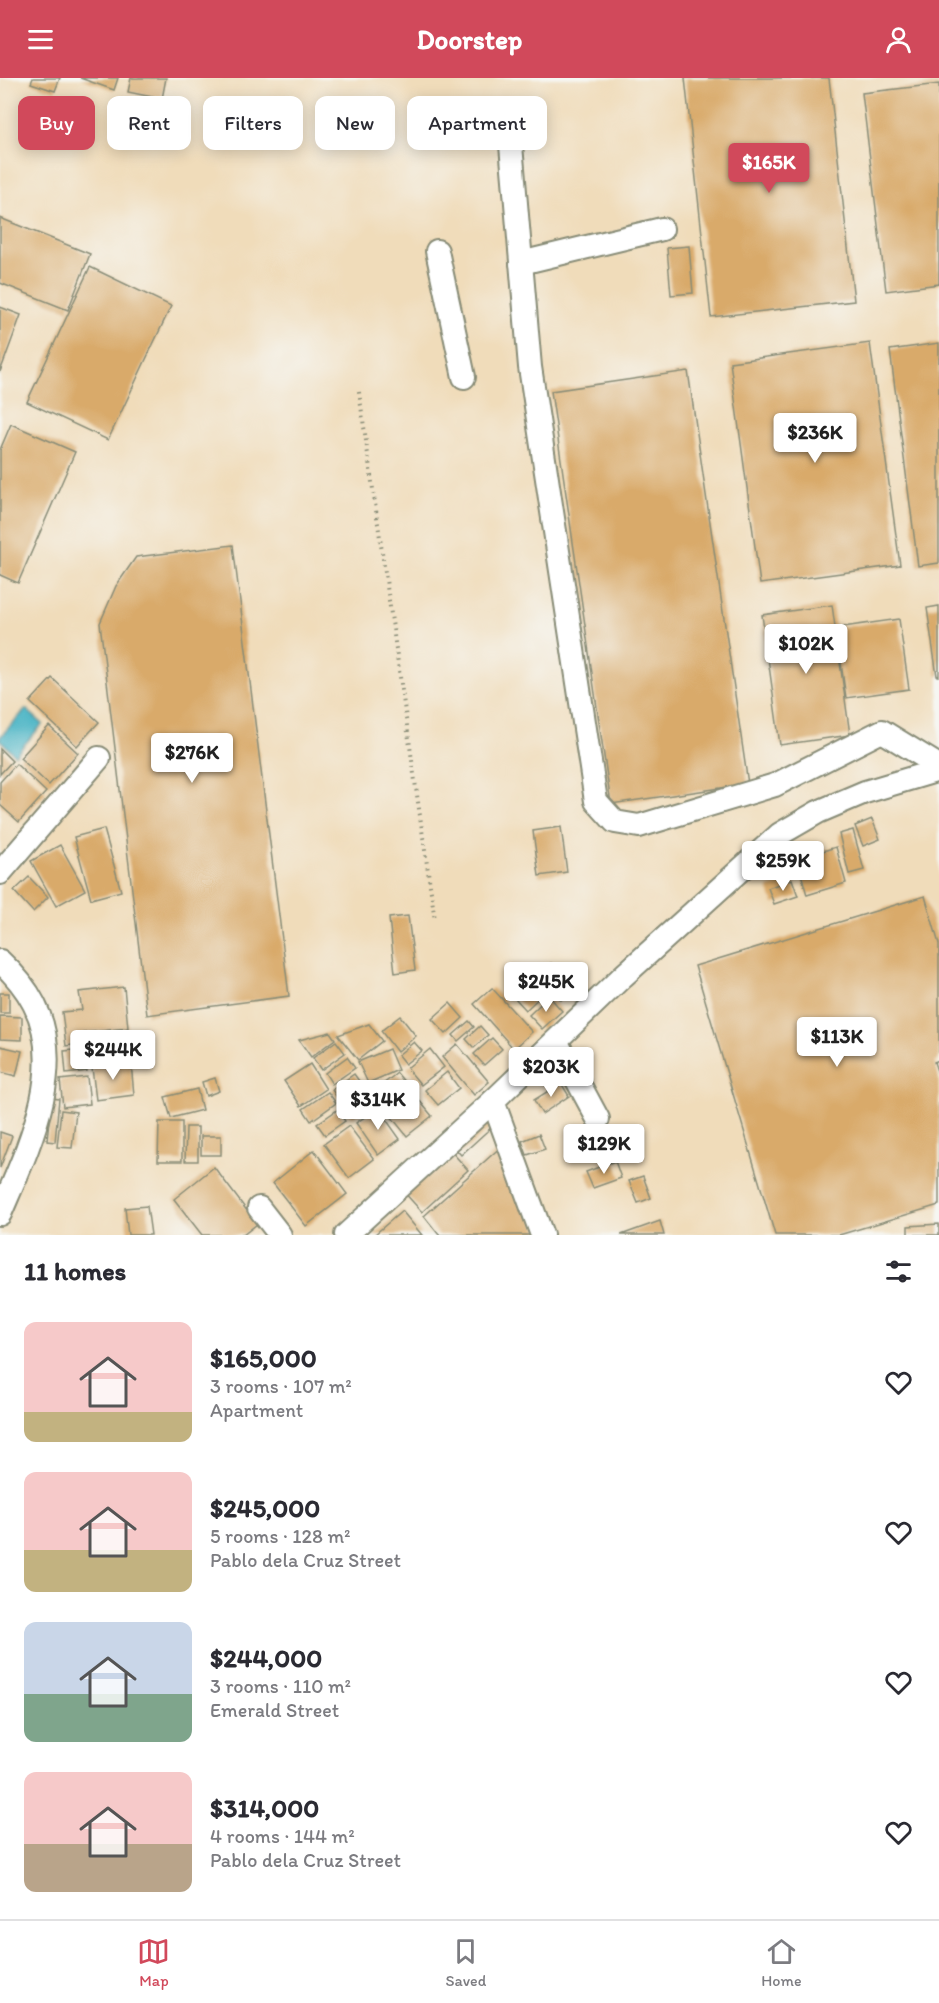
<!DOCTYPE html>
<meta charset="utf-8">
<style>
:root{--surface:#fff;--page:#f2f2f3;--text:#2b2b33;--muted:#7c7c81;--line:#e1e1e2;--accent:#d1495b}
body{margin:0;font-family:Itim,sans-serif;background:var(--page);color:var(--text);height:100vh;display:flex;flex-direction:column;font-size:22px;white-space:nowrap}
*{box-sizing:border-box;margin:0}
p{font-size:20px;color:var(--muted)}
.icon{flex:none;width:33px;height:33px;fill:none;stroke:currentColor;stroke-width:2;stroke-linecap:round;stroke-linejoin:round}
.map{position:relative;height:1157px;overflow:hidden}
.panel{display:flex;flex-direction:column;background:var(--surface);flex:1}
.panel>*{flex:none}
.banner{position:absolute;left:18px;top:18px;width:600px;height:54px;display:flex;gap:12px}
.price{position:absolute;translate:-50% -51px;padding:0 14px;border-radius:6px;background:#fff;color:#222;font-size:20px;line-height:39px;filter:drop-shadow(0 2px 3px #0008)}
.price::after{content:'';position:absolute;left:50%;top:36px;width:18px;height:14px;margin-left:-9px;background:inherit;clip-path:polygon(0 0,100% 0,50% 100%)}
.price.on{background:var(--accent);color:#fff}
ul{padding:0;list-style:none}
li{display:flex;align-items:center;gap:18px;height:150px;padding:0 24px}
li span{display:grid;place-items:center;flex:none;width:168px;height:120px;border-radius:12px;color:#555}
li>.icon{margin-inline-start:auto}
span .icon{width:72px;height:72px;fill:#fffc;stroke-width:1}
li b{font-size:26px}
h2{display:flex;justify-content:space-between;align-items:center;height:72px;padding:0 24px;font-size:26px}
.pill{padding:0 21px;border-radius:12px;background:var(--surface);box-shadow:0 3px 15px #0003;font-size:21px;line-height:54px}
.pill.on{background:var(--accent);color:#fff}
header{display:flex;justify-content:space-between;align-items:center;height:78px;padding:0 24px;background:var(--accent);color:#fff;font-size:27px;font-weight:700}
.dock{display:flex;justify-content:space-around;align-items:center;height:84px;border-top:2px solid var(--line);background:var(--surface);font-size:16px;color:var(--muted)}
.dock a{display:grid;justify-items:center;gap:3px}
.dock .on{color:var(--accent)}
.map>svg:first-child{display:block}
</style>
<header><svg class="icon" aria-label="menu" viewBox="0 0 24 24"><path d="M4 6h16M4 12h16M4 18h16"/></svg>Doorstep<svg class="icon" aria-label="person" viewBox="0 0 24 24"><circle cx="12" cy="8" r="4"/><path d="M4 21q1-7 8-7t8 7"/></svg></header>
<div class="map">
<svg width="939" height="1157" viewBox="0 0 939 1157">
<rect width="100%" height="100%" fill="#f6f6f2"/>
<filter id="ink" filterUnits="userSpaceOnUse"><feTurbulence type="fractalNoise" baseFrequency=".0167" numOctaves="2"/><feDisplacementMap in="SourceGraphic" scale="12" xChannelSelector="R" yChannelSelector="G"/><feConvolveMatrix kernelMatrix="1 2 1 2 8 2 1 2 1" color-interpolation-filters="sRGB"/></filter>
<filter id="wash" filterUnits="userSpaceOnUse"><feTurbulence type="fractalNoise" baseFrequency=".008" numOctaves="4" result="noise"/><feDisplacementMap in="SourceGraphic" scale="24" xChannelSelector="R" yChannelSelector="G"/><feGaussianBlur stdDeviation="1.35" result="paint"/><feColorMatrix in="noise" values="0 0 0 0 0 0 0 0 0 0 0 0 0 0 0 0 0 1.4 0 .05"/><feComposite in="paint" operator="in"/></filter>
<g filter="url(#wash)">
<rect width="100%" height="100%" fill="#f0dcba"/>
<!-- water -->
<polygon fill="#47b3c4" stroke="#33787c" stroke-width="1.5" points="26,631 43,646 15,677 0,662 0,659"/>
<g id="blocks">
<!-- building -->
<g fill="#d9aa6b">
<polygon points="33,0 60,0 55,13 31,5"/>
<polygon points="80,0 118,0 114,12"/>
<polygon points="131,0 166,0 162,21 128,14"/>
<polygon points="685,0 829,0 854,223 711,239"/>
<polygon points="939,6 939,206 886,213 862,15"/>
<polygon points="0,140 90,176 68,232 0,205"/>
<polygon points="689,168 693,215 671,217 667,170"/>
<polygon points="90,189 171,228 108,362 27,324"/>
<polygon points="0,229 21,237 0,294"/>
<polygon points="870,265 900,487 760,506 730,284"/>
<polygon points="939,265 939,485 918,488 890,272"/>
<polygon points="688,293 748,706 611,726 551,313"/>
<polygon points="11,346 75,374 18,505 0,497 0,372"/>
<polygon points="233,467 289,918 147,937 100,545 116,508 136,479"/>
<polygon points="832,527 850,657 780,667 762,537"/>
<polygon points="939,528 939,598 937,598 927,530"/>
<polygon points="899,541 909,611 846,620 836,550"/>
<polygon points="52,600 99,644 77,668 30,624"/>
<polygon points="49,648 78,675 49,707 20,680"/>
<polygon points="0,671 12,683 0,696"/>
<polygon points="16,686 46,714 19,744 0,727 0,704"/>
<polygon points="872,741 880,761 863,768 855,748"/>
<polygon points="561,749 567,794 539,798 533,753"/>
<polygon points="104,751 121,813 91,821 74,759"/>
<polygon points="853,752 864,792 849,796 839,756"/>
<polygon points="60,767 85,812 56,828 31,783"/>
<polygon points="836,769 846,805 807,817 797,781"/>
<polygon points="29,799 48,819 33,834 14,813"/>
<polygon points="792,801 798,818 774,826 768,810"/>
<polygon points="925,818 939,866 939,982 934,984 939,999 939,1127 839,1157 775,1157 695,888"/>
<polygon points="408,838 415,892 395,895 389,840"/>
<polygon points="551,885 574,910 561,922 538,898"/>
<polygon points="533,902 545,914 526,932 514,919"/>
<polygon points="124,909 128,950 84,955 86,965 66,968 62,934 82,932 79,914"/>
<polygon points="492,910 532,954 514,971 474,926"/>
<rect x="0" y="915" width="9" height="20"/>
<polygon points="549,918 562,933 542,951 529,937"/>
<polygon points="450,925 463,940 446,956 432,941"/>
<polygon points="0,938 22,939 22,962 0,961"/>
<polygon points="400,938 416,958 397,974 381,953"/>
<polygon points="469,943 474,949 458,963 453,957"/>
<polygon points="369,946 382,963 358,982 338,957"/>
<polygon points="480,948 488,957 474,970 466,961"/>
<polygon points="129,953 132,981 89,986 86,958"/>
<polygon points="330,954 335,961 311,979 299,962"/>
<polygon points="492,960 502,971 484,987 474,976"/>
<polygon points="336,963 345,975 321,992 313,980"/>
<polygon points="414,964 422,973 405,986 398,977"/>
<polygon points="457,966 489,1004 474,1017 442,979"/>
<polygon points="0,968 22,973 16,998 0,994"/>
<polygon points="84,971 87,993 66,996 64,973"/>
<polygon points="389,971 398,992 368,1005 358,984"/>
<polygon points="430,971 444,989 421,1007 407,990"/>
<polygon points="347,979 355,990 332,1006 325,995"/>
<polygon points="131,985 134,1017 96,1022 92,990"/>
<polygon points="310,986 326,1011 301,1028 284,1003"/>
<polygon points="447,994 459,1010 438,1027 425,1012"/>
<polygon points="397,995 432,1038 407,1058 372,1015"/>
<polygon points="354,996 374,1024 352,1040 332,1012"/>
<polygon points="87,999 90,1026 63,1029 60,1002"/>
<polygon points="215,1000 219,1013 206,1018 202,1004"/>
<polygon points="561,1005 569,1018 542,1036 534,1022"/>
<polygon points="197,1011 202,1032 171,1040 165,1019"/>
<polygon points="328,1014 336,1025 311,1043 303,1031"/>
<polygon points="51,1020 59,1021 55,1064 47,1063"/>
<polygon points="378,1030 400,1061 378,1077 356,1045"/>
<polygon points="61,1032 76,1034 72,1070 57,1069"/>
<polygon points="337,1032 345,1043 325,1057 317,1046"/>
<polygon points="487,1037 495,1046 461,1077 453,1068"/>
<polygon points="159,1044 182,1044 182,1083 158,1083"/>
<polygon points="349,1048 374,1081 349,1100 324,1066"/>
<polygon points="186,1049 198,1049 198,1083 185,1083"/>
<polygon points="0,1054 12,1058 0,1090"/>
<polygon points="539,1056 545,1071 527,1077 522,1063"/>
<rect x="201" y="1058" width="20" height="19"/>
<polygon points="504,1066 540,1157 439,1157 424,1138"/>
<polygon points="449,1071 468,1092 422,1134 403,1113"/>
<polygon points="314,1072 347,1116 306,1148 273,1105"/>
<polygon points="615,1083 621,1100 593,1110 586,1094"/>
<polygon points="214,1089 257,1146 243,1157 202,1157 174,1121"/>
<polygon points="643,1098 651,1120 638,1125 629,1103"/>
<polygon points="147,1128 151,1157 128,1157 125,1130"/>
<polygon points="402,1133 422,1157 374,1157"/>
<polygon points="660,1143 664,1157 621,1157"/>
<polygon points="939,1146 939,1157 908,1157 908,1148"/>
</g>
</g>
</g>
<g filter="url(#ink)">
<use href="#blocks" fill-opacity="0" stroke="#888c77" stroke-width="1.5"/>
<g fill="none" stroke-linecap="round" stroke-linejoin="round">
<!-- minor casing -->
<g stroke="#888c77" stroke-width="26">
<g id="minor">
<polyline points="511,67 530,289 596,723 615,744 639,748 775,707 882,653 939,688"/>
<polyline points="437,173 464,299"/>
<polyline points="521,185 662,151"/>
<polyline points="0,795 99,680"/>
<path d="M0,883C13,895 26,910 34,926C68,992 26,1074 0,1136"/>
<polyline points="556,963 598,1041"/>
<polyline points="493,1023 542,1157"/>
<polyline points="259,1130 280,1157"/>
<polyline points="346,1157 493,1023 622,899 780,756 818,734 865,714 939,692"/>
</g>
</g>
<!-- path -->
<polyline stroke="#888c77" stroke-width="4" stroke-dasharray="1.5 4.5" stroke-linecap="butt" points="359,314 435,842"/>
<!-- minor -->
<use href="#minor" stroke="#fff" stroke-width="22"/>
</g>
</g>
</svg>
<b class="price on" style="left:769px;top:116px">$165K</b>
<b class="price" style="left:815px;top:386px">$236K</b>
<b class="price" style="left:806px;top:597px">$102K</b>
<b class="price" style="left:192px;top:706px">$276K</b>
<b class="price" style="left:783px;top:814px">$259K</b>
<b class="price" style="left:546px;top:935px">$245K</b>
<b class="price" style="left:837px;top:990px">$113K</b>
<b class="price" style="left:113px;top:1003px">$244K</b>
<b class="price" style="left:551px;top:1020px">$203K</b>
<b class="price" style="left:378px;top:1053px">$314K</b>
<b class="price" style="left:604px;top:1097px">$129K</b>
<div class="banner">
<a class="pill on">Buy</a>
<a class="pill">Rent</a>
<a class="pill">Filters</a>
<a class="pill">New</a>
<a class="pill">Apartment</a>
</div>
</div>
<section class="panel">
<h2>11 homes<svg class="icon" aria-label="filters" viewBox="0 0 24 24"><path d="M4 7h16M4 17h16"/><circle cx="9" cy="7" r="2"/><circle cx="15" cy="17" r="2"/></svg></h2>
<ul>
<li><span style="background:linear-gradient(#f6c9c9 75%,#c2b280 0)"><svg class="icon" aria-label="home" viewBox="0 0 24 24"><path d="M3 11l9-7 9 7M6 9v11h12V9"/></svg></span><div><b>$165,000</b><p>3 rooms · 107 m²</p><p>Apartment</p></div><svg class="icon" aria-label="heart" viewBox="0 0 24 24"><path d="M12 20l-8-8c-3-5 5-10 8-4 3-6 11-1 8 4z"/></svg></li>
<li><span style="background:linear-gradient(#f6c9c9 65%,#c2b280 0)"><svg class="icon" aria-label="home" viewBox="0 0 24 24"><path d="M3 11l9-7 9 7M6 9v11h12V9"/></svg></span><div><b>$245,000</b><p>5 rooms · 128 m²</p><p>Pablo dela Cruz Street</p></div><svg class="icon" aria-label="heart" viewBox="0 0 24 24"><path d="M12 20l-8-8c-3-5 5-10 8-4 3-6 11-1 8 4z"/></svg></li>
<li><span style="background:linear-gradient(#c9d6e8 60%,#7fa58c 0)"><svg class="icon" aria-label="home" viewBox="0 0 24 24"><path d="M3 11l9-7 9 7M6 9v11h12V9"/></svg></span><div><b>$244,000</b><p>3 rooms · 110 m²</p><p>Emerald Street</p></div><svg class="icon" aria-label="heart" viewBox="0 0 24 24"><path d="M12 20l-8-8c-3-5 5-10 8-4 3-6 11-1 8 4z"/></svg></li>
<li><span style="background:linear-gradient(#f6c9c9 60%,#b9a48a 0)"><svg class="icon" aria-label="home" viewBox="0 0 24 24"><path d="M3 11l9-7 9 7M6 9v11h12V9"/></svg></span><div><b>$314,000</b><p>4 rooms · 144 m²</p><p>Pablo dela Cruz Street</p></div><svg class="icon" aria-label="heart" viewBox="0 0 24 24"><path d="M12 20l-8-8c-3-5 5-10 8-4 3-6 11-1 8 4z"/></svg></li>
</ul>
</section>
<nav class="dock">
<a class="on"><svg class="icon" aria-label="map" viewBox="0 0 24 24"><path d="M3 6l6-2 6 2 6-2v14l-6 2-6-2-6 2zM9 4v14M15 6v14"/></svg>Map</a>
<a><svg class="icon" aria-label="saved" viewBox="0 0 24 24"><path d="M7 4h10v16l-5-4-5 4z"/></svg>Saved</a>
<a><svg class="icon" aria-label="home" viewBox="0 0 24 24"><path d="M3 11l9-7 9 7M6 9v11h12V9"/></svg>Home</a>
</nav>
